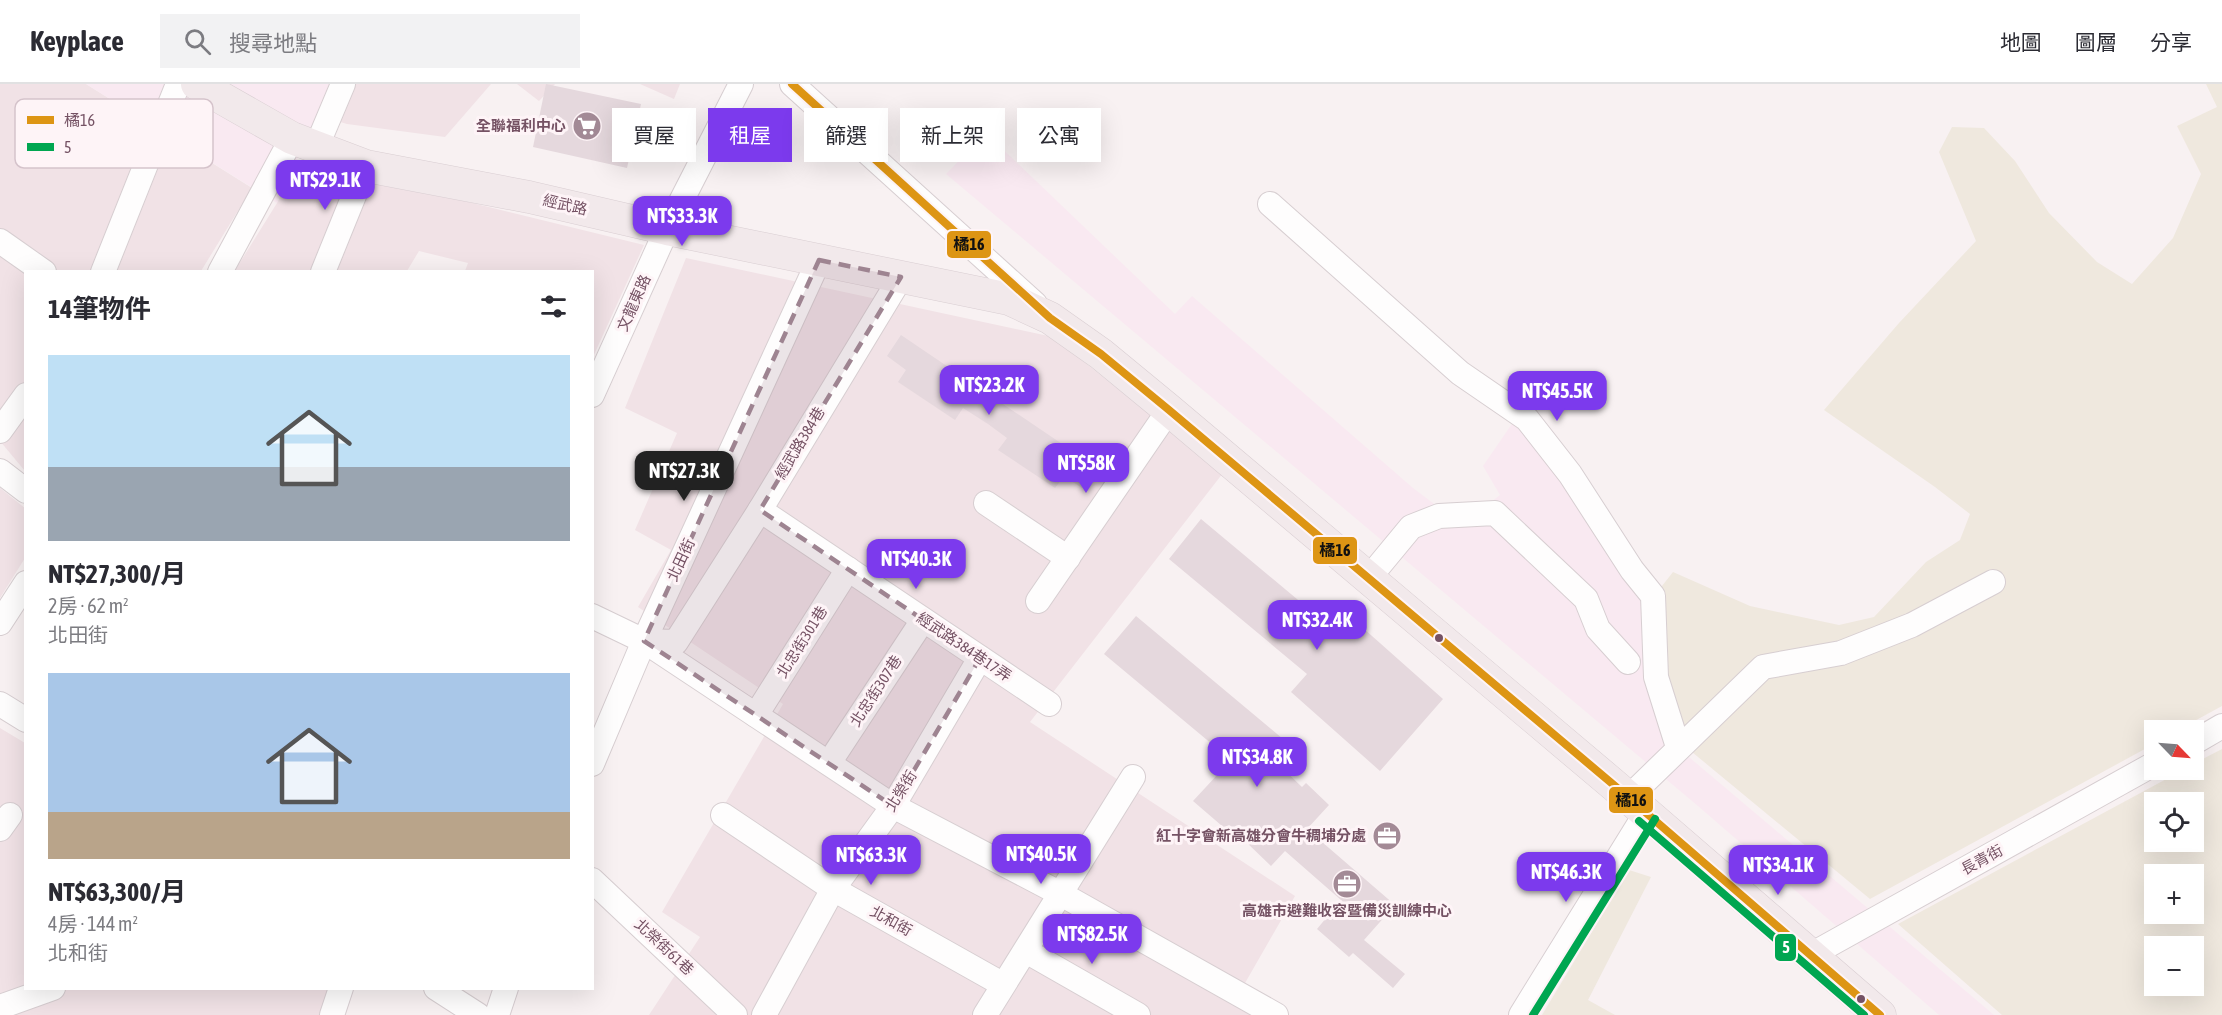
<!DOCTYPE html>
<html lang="zh-TW">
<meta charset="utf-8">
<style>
:root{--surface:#fff;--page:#f2f2f3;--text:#2b2b33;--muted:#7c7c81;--line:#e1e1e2;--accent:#7c3aed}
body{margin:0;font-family:"Asap Condensed","Noto Sans TC",sans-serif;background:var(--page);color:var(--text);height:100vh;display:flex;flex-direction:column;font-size:22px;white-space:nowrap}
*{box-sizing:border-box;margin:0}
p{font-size:20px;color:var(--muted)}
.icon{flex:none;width:33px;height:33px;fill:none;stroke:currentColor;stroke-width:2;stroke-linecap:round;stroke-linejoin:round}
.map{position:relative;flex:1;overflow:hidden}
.drawer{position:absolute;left:24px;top:186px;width:570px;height:720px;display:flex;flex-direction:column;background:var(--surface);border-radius:0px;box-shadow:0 6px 24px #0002}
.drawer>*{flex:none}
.hud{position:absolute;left:612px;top:24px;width:570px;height:54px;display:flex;gap:12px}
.needle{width:39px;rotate:115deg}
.buttons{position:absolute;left:2144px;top:636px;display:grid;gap:12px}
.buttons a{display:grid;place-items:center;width:60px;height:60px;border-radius:0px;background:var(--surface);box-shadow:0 6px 24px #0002;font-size:30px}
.price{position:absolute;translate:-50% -51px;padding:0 14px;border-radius:12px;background:var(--accent);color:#fff;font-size:20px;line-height:39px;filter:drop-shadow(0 2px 3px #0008)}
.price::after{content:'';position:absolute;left:50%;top:36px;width:18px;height:14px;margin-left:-9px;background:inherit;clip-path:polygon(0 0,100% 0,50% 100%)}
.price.current{background:#222;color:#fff}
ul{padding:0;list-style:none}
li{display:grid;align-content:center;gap:12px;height:318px;padding:0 24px}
li span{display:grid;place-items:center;height:186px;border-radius:0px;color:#555}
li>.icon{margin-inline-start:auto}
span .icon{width:108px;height:108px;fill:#fffc;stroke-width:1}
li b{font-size:26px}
h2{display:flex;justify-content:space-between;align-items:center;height:72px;padding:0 24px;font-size:26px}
.chip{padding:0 21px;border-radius:0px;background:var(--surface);box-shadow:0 6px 24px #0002;font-size:21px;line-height:54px}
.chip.current{background:var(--accent);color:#fff}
header{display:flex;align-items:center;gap:36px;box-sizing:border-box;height:84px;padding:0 30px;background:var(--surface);border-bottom:2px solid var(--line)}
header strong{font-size:28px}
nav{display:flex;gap:33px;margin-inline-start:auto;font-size:21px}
.search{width:420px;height:54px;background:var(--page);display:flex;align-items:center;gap:15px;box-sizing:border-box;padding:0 21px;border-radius:0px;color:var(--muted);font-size:22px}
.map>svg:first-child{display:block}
</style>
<header>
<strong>Keyplace</strong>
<div class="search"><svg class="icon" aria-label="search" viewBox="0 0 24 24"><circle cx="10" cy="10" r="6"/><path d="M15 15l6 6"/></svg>搜尋地點</div>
<nav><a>地圖</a><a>圖層</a><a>分享</a></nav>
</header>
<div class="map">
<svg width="2222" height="931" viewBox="0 0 2222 931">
<rect width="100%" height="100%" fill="#f8f1f2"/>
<!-- residential -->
<g fill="#f1e2e6">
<polygon points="0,0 86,0 252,104 201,187 26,188 25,387 0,357"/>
<polygon points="332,0 491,0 445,53 347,40 317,31"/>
<polygon points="517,0 555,0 539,17"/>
<polygon points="640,0 680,0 674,15"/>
<polygon points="297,76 644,161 593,273 592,188 465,187 468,179 419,167 407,187 234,188 277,119"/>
<polygon points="686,174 1053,253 1223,389 1030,638 1295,812 1233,920 1252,931 649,931 700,853 662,828 783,620 638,523 671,466 635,446 677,349 625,324"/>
<polygon points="0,404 26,425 25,474 0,514"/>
<polygon points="0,644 25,659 26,904 328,905 319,931 0,931"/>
</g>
<!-- commercial -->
<g fill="#f9e9f1">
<polygon points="86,0 332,0 277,119"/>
<polygon points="986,49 1175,230 1192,212 1413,404 1462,441 1500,411 1483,382 1516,334 1645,509 1683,668 1994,931 1939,931 1698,722 946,90"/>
</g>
<!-- green -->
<g fill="#efe8de" fill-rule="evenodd">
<polygon points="2206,0 2222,0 2222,622 2178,646 2154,646 2154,660 1870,815 1692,668 1659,579 1658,507 1673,488 1750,522 1839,541 1874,533 1926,478 1960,456 1970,430 1935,403 1824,326 1899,239 1976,157 1939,68 1952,43 1984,44 2015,77 2049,129 2097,178 2132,200 2173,154 2201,90 2177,42 2217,23"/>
<path d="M2222,665V931H2002L1898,840L2183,686H2193V680ZM2193,718V758H2154V718ZM2154,790H2193V830H2154ZM2154,862H2193V902H2154Z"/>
<polygon points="1629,786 1651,793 1588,916 1615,931 1542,931"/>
</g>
<!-- building -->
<g fill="#e5d8dd">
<polygon points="546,0 641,20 627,84 533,63"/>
<polygon points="901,251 1096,383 1082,404 1064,392 1055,404 998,366 1007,354 988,340 963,324 955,336 898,298 906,286 887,272"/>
<polygon points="1201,435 1340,551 1354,536 1443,615 1380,687 1291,608 1307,590 1169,475"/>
<polygon points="1136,532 1283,655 1268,670 1302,703 1306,699 1329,721 1307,745 1395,821 1364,856 1405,890 1393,904 1353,869 1349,873 1317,845 1341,816 1285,767 1271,782 1245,757 1243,760 1193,717 1231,676 1104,570"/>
</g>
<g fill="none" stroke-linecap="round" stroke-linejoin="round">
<!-- minor casing -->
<g stroke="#d7ced1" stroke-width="26">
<g id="minor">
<polyline points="792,0 1035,220"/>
<polyline points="316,64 343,0"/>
<polyline points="1270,120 1460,289 1527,335 1570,390 1632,486 1653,512 1656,593 1678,663"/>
<polyline points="0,157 44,188"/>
<polyline points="103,188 178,0"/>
<polyline points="220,188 292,54"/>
<polyline points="323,188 366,82"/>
<polyline points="592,311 667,145 741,0"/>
<polyline points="0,347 26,311"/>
<polyline points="0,387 26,407"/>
<polyline points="986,419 1068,474"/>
<polyline points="760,426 1049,620"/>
<polyline points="1368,495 1411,443 1439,432 1495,429 1586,515 1598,545 1628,578"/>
<polyline points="1038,517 1169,326"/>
<polyline points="592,532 644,557 893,722 1061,810 1276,931"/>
<polyline points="0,539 26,499"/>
<polyline points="644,557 676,558 760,426 901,193"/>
<polyline points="0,620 26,636"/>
<polyline points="756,631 848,485"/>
<polyline points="2193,659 2222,642"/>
<polyline points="829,679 923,536"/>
<polyline points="592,680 644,557 819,176"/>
<polyline points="1628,714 1763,583 1841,569 1912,541 1993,498"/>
<polyline points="723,731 833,805 1002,900"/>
<polyline points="0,745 10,731"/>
<polyline points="592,796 735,931"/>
<polyline points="1026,867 1138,931"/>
<polyline points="1809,872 2154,680"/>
<polyline points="436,904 478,931"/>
<polyline points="0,923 53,904"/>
<polyline points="332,931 341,904"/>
<polyline points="497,931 506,904"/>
<polyline points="764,931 833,805 893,722 980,574"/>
<polyline points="985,931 1133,693"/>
<polyline points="1521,931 1646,729"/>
</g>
</g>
<!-- major casing -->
<g stroke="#d9ced2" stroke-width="33">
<polyline id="major" points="197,0 292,54 366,82 529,113 667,145 1009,215 1050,234 1101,270 1169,326 1615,702 1880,931"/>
</g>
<!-- minor -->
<use href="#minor" stroke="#fefdfd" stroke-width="24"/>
<!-- major -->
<use href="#major" stroke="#f2e9eb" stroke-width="32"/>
<!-- bus-1 casing -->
<g stroke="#fef4f7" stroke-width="12">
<polyline id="bus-1" points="792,0 1050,234 1101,270 1169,326 1615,702 1880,931"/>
</g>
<!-- bus-2 casing -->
<g stroke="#fef4f7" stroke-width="12">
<g id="bus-2">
<polyline points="1639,737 1864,931"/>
<polyline points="1533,931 1655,735"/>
</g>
</g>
<!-- bus-1 -->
<use href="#bus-1" stroke="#dd9514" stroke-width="8"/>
<!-- bus-2 -->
<use href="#bus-2" stroke="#00a651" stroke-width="8"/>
</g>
<!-- marked area -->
<path fill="#9e8491" fill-opacity="0.2" stroke="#9e8491" stroke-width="4.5" stroke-dasharray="12 8" stroke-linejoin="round" d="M819,176L901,193L760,426L980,574L893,722L644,557Z"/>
<!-- icons -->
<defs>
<g id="supermarket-disc" transform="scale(1.5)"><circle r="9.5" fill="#a38a96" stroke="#fef4f7"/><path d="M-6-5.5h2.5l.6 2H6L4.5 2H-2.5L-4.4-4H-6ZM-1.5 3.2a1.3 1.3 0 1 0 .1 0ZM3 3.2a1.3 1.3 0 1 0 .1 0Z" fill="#fff"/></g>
<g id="office-disc" transform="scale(1.5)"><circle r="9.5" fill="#a38a96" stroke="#fef4f7"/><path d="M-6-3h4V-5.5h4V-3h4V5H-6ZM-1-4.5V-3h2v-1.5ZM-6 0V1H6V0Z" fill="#fff"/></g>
</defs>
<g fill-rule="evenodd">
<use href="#supermarket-disc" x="587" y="42"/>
<use href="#office-disc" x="1387" y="752"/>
<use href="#office-disc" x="1347" y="800"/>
</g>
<!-- markers -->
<g fill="#755264" stroke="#fef4f7" stroke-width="2">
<circle cx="1439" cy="554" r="5"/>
<circle cx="1861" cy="915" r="5"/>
</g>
<g text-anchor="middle" stroke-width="6" stroke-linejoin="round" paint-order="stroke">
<!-- poi labels -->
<g font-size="15" font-weight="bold" fill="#755264" stroke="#fef4f7" text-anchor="end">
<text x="566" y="47">全聯福利中心</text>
<text x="1366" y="757">紅十字會新高雄分會牛稠埔分處</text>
<text x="1347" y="832" text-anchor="middle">高雄市避難收容暨備災訓練中心</text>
</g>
<!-- street labels -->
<g font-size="15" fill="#755264" stroke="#fef4f7">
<text transform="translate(565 121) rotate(13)" y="5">經武路</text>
<text transform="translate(634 219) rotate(-66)" y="5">文龍東路</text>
<text transform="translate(800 359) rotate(-59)" y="5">經武路384巷</text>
<text transform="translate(681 476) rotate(-65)" y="5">北田街</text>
<text transform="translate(802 558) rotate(-58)" y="5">北忠街301巷</text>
<text transform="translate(964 563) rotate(34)" y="5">經武路384巷17弄</text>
<text transform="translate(876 607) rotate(-57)" y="5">北忠街307巷</text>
<text transform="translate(901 707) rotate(-58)" y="5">北榮街</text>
<text transform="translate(1982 776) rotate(-29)" y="5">長青街</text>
<text transform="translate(891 837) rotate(29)" y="5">北和街</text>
<text transform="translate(664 863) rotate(43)" y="5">北榮街61巷</text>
</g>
</g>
<!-- legend -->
<rect x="15" y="15" width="198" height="69" rx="9" fill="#fef4f7" stroke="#d5c3cb" stroke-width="1.5"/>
<rect x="27" y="32" width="27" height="8" fill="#dd9514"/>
<rect x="27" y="59" width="27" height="8" fill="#00a651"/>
<g font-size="16" fill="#755264">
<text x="64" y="42">橘16</text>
<text x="64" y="69">5</text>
</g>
<g stroke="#fef4f7" stroke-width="2">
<rect x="946" y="146" width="46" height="29" rx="6" fill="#dd9514"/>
<rect x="1312" y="452" width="46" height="29" rx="6" fill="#dd9514"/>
<rect x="1608" y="702" width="46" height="28" rx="6" fill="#dd9514"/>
<rect x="1774" y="849" width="23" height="29" rx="6" fill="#00a651"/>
</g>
<g font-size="16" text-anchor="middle" font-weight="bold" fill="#fff">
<text x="1786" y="869">5</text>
</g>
<g font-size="16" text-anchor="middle" font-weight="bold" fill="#111">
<text x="969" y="166">橘16</text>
<text x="1335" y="472">橘16</text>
<text x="1631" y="722">橘16</text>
</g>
</svg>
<div class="buttons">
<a><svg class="needle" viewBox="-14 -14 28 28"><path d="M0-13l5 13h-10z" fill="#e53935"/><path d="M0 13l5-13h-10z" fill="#7c7c81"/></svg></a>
<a><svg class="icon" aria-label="locate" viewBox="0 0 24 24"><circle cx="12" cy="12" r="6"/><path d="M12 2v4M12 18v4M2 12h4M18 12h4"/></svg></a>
<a>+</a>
<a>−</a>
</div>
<b class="price" style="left:325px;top:127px">NT$29.1K</b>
<b class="price" style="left:682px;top:163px">NT$33.3K</b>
<b class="price" style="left:989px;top:332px">NT$23.2K</b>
<b class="price" style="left:1557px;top:338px">NT$45.5K</b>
<b class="price" style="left:1086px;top:410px">NT$58K</b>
<b class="price current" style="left:684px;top:418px">NT$27.3K</b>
<b class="price" style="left:916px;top:506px">NT$40.3K</b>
<b class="price" style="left:1317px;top:567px">NT$32.4K</b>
<b class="price" style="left:1257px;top:704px">NT$34.8K</b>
<b class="price" style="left:1041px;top:801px">NT$40.5K</b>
<b class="price" style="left:871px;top:802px">NT$63.3K</b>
<b class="price" style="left:1778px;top:812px">NT$34.1K</b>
<b class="price" style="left:1566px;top:819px">NT$46.3K</b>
<b class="price" style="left:1092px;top:881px">NT$82.5K</b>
<div class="hud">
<a class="chip">買屋</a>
<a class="chip current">租屋</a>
<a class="chip">篩選</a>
<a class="chip">新上架</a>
<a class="chip">公寓</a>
</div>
<section class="drawer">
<h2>14筆物件<svg class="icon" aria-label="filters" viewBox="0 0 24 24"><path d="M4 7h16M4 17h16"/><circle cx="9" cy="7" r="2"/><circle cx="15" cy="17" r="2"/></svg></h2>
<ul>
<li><span style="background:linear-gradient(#bfe0f5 60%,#9aa5b1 0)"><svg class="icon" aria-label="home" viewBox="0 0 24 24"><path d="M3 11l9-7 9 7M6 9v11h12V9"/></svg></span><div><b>NT$27,300/月</b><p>2房 · 62 m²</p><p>北田街</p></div></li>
<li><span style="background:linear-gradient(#a9c7e8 75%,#b9a48a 0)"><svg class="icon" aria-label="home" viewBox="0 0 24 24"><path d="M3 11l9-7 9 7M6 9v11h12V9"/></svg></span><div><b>NT$63,300/月</b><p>4房 · 144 m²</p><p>北和街</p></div></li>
</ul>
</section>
</div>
